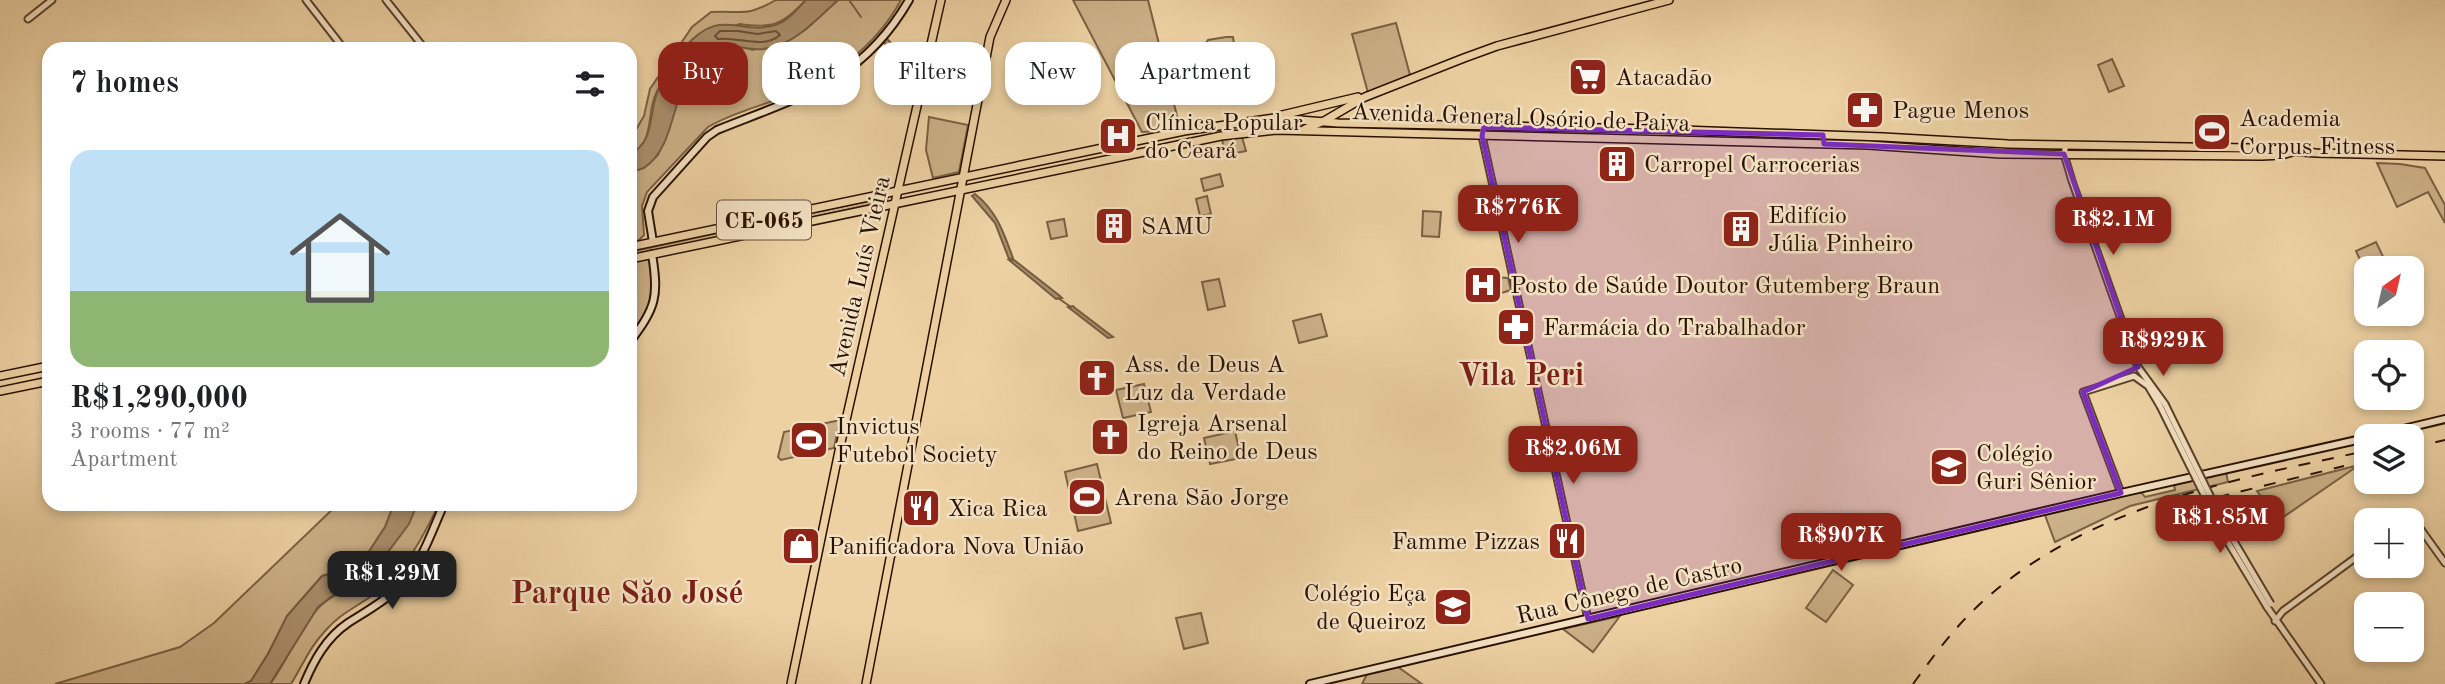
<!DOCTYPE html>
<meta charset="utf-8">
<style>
:root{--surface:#fff;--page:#f2f2f2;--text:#202124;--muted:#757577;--line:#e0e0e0;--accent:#8f2418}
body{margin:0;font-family:"Old Standard TT",serif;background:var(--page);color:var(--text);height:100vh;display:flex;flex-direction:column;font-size:26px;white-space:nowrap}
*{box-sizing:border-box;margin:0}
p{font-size:23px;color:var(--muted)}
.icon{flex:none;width:38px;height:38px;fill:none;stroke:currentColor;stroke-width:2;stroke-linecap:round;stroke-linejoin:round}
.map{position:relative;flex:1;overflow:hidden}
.panel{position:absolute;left:42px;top:42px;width:595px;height:469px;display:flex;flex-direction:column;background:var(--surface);border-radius:21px;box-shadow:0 4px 10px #0003}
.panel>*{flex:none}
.guide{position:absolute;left:658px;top:42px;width:665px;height:63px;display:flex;gap:14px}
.needle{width:46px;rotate:34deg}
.controls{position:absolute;left:2354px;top:256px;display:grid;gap:14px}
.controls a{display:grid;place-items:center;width:70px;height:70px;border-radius:14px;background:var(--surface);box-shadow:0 4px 10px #0003;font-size:35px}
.price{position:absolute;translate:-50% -60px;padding:0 16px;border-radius:14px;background:var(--accent);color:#fff;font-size:23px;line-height:46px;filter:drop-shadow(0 2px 4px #0008)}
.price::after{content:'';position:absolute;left:50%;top:42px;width:21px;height:16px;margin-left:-10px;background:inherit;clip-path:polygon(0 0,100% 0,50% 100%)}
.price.current{background:#222;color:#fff}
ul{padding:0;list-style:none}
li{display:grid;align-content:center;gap:14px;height:371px;padding:0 28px}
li+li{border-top:2px solid var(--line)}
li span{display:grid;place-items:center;height:217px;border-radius:21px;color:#555}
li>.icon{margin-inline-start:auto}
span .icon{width:126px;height:126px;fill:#fffc;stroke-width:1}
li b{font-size:30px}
h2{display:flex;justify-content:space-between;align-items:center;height:84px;padding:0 28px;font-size:30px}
.chip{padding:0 24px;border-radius:21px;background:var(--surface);box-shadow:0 4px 10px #0003;font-size:24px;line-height:63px}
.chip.current{background:var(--accent);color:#fff}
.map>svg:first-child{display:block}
</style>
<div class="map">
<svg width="2445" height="684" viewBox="0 0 2445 684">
<rect width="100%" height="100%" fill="#edd1a3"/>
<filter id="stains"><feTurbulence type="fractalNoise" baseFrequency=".00286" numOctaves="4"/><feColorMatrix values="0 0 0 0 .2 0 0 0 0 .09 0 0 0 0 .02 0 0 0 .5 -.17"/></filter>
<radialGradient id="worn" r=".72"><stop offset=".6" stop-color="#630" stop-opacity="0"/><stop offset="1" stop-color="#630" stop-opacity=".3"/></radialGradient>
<!-- green -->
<g fill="#ccb087" stroke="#7a6044" stroke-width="2">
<path d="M776,0H806C781,25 774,29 739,24C724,34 670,65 664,78C660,85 655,94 653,102C648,120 652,146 630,153V140L644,116L650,89L692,27L711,12C743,10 744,18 776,0Z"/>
<path d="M838,0H901C875,48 829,81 778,99C754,108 730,114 708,127L647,192L642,206L644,235L639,240L630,242V172L644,168L658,155L684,80L698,60L712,47L736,45L753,50L805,30Z"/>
<polygon points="1073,0 1148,0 1180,128 1162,131 1142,132"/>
<polygon points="1396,23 1410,75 1368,93 1352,34"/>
<polygon points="1226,37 1233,37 1242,100 1236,101 1227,63 1207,66 1206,52 1208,51 1207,47 1204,46 1208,40"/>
<polygon points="2112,59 2124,86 2109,92 2098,65"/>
<polygon points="929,117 968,125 959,172 933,178 926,150"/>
<polygon points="1242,137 1246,151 1226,155 1222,140"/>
<polygon points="2377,163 2400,164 2425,168 2445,205 2445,223 2428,192 2397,207"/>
<polygon points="1220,174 1223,186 1204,191 1201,179"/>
<polygon points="1207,196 1211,214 1200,216 1196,199"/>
<polygon points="888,197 887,201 736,234 735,229"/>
<polygon points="1423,211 1441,212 1439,237 1422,236"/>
<polygon points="1064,219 1067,236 1051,239 1047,222"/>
<polygon points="731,230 732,235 630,255 630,252"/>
<polygon points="2376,242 2388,267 2366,268 2366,273 2356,251"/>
<path d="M651,258C653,292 656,309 630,335V262Z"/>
<polygon points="1493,277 1508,278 1511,290 1498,294"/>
<polygon points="1219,279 1225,306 1208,310 1202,282"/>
<polygon points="1321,314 1327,336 1299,343 1293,321"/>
<polygon points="1144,384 1151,412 1123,418 1116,390"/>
<polygon points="840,420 834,448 781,460 778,457 784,432"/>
<polygon points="1235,431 1241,458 1210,464 1204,438"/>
<polygon points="1097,464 1111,523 1078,531 1065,472"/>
<polygon points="2359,465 2279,520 2257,491"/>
<polygon points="2226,472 2228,482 2130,506 2055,542 2045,515 2141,492 2145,497 2175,490 2174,485"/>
<polygon points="338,504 394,504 385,527 366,556 342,571 322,576 287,616 268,654 251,681 245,684 55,684 180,647 214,623"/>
<path d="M417,504H439C423,537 407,568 378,591C361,605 340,613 326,630C309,648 304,663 291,684H270C294,653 306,600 349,590C375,564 404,540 417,504Z"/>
<polygon points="1833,570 1853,585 1826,622 1806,608"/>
<polygon points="1201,613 1208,643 1184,649 1176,618"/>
<polygon points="1620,616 1593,652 1563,629"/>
<polygon points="1398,667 1422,684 1362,684 1367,674"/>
</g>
<!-- water -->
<g fill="#aa8f6c" stroke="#765c41" stroke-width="2">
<path d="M806,0H838C818,18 800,39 774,47C744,56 724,33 699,59C671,88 677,146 645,167C641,170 635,170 630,172V153C654,145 649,113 657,93C663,77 673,61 684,48C722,4 741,38 778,24C790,19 797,9 806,0Z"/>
<polygon points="886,38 905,56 924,64 923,69 903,61 883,42"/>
<path d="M975,194C997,211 1004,234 1013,258L1009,259L995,223L972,196Z"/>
<polygon points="1014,260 1060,296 1062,298 1056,299 1009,260"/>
<polygon points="1073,306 1075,308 1113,337 1108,338 1068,307"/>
<polygon points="394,504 417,504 409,524 372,573 358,584 338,592 318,607 270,684 245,684 251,681 268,654 287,616 322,576 342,571 366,556 385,527"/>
</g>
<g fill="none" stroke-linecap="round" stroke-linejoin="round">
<!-- shore -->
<path stroke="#6a5036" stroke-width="2" d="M738,31L757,34L776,31L780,35C763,50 738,36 718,39L715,36L720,31Z"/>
<!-- stream -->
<g stroke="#765c41" stroke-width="2">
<polyline points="849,0 861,17"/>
<polyline points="1058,298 1071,307"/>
</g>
<!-- tertiary casing -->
<g stroke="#5a4029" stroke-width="9">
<g id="tertiary">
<polyline points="306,0 344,49"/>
<polyline points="386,0 425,49"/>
<polyline points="28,19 52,0"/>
<polyline points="1484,127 1482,136 1588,619"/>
<polyline points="2066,145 2064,154 2072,181 2138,367 2165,404"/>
<polyline points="2121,493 2083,392 2134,376 2148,386 2160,406"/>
<polyline points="2408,520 2412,517 2445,563"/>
<polyline points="2267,607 2321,684"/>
<polyline points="2275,621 2283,611 2366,550"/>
</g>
</g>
<!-- secondary casing -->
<g stroke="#291000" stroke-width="10">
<g id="secondary">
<path d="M653,242L648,211L653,197L707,137L717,130C799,97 862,82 909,0"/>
<path d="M630,342C656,307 659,297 652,254"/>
<polyline points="2374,436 2445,419"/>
<path d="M304,684C314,660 326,638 348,623C365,612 382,603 397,589C421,566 431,533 444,504"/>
<polyline points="1310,684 2121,493 2366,438"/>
</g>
</g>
<!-- primary casing -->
<g stroke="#291000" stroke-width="10">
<g id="primary">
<polyline points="1278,116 1358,97"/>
<polyline points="1305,129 1324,121 1365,97 1464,58 1497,46 1669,0"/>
<polyline points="630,247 1184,131 1274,118 1338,123 1654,129 1883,137 2008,144 2250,148 2316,153 2445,156"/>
<polyline points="630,259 1221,136 1276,130 1868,145 2000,154 2262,156 2282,155 2292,152"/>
<polyline points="0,376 49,366"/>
<polyline points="0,391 49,381"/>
<polyline points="791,684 839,451 941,0"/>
<polyline points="866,684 990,37 1006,0"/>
</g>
</g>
<!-- tertiary -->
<use href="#tertiary" stroke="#f3e1c3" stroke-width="5"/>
<!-- secondary -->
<use href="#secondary" stroke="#f3e1c3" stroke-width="6"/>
<!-- primary -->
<use href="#primary" stroke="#edd1a3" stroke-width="7"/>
<!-- rail -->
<g stroke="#291000" stroke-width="2" stroke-dasharray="12 12" stroke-linecap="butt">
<polyline points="2412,448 2445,440"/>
<polyline points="2194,503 2344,466"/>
<path d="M1913,684C1934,655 1955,627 1981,603C2086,507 2231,480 2366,451"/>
</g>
<!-- tertiary-bridge casing -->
<g stroke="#5a4029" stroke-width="9" stroke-linecap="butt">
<g id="tertiary-bridge">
<polyline points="2165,404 2225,526 2271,604"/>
<polyline points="2160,406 2226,539 2267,607"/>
</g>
</g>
<!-- tertiary-bridge -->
<use href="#tertiary-bridge" stroke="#f3e1c3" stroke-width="5"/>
</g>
<!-- marked area -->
<path fill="#7b2cbf" fill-opacity="0.2" stroke="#7b2cbf" stroke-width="5" stroke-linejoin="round" d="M1484,127L1823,135L1824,144L2064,154L2138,367L2083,392L2121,493L1588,619L1482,136Z"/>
<!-- icons -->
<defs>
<g id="supermarket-square" transform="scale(2.0125)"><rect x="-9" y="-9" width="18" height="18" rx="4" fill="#8f2418" stroke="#f3e1c3"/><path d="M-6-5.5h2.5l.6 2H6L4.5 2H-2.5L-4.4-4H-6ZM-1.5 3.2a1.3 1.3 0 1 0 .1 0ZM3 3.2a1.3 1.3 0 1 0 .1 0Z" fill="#fff"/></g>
<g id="pharmacy-square" transform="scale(2.0125)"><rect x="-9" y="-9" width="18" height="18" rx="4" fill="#8f2418" stroke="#f3e1c3"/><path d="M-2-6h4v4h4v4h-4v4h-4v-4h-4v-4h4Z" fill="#fff"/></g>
<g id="stadium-square" transform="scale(2.0125)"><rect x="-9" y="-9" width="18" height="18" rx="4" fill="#8f2418" stroke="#f3e1c3"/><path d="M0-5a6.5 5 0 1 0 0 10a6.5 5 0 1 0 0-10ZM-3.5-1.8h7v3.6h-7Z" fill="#fff"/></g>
<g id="hospital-square" transform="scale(2.0125)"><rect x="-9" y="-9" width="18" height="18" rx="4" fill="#8f2418" stroke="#f3e1c3"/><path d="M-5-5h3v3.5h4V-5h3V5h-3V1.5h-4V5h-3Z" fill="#fff"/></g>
<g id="building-square" transform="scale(2.0125)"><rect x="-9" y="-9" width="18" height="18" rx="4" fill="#8f2418" stroke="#f3e1c3"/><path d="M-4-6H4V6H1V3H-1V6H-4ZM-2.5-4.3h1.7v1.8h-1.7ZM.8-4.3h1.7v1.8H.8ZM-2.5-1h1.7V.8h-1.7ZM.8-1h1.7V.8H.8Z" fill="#fff"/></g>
<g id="church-square" transform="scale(2.0125)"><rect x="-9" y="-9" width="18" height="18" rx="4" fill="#8f2418" stroke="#f3e1c3"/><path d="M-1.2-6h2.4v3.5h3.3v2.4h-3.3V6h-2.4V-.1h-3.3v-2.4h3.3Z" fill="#fff"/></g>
<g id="school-square" transform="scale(2.0125)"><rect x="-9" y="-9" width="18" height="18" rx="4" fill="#8f2418" stroke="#f3e1c3"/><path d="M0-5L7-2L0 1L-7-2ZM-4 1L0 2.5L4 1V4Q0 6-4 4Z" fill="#fff"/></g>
<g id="restaurant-square" transform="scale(2.0125)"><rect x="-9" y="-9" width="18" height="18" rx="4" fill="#8f2418" stroke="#f3e1c3"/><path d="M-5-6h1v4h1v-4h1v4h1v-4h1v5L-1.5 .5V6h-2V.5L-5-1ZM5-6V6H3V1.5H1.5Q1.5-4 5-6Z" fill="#fff"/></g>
<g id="shop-square" transform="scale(2.0125)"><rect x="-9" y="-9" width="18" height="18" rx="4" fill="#8f2418" stroke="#f3e1c3"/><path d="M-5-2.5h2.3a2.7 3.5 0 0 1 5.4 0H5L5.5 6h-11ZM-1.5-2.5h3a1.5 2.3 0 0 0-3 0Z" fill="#fff"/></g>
</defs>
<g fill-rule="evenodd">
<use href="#supermarket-square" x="1588" y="77"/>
<use href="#pharmacy-square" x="1865" y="110"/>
<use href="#stadium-square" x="2212" y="132"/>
<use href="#hospital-square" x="1118" y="136"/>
<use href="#building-square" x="1617" y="164"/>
<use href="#building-square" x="1114" y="226"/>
<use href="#building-square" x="1741" y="229"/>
<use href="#hospital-square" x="1483" y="285"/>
<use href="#pharmacy-square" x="1516" y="327"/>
<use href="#church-square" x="1097" y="378"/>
<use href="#church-square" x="1110" y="437"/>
<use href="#stadium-square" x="809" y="440"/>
<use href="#school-square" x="1949" y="467"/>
<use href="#stadium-square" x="1087" y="497"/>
<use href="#restaurant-square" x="921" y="508"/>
<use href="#restaurant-square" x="1567" y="541"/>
<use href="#shop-square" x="801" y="546"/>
<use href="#school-square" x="1453" y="607"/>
</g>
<g text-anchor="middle" stroke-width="5" stroke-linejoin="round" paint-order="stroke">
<!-- shield labels -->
<rect fill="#f3e1c3" stroke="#664f3a" stroke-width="2" x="717" y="200.5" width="94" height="39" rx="5"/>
<g font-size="23" font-weight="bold" fill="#291000">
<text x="764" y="228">CE-065</text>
</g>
<!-- poi labels -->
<g font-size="24" fill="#291000" stroke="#f3e1c3" text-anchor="start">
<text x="1615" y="85">Atacadão</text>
<text x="1892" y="118">Pague Menos</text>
<text x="2239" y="126">Academia<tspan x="2239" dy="28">Corpus Fitness</tspan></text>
<text x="1145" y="130">Clínica Popular<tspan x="1145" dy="28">do Ceará</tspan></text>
<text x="1644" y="172">Carropel Carrocerias</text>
<text x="1768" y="223">Edifício<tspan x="1768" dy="28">Júlia Pinheiro</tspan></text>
<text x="1141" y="234">SAMU</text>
<text x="1510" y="293">Posto de Saúde Doutor Gutemberg Braun</text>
<text x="1543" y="335">Farmácia do Trabalhador</text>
<text x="1124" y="372">Ass. de Deus A<tspan x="1124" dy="28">Luz da Verdade</tspan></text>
<text x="1137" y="431">Igreja Arsenal<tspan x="1137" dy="28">do Reino de Deus</tspan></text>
<text x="836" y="434">Invictus<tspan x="836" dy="28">Futebol Society</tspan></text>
<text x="1976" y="461">Colégio<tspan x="1976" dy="28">Guri Sênior</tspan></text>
<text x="1114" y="505">Arena São Jorge</text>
<text x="948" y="516">Xica Rica</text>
<text x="1540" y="549" text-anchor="end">Famme Pizzas</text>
<text x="828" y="554">Panificadora Nova União</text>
<text x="1426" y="601" text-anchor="end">Colégio Eça<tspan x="1426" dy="28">de Queiroz</tspan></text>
</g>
<!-- street labels -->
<g font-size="24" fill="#291000" stroke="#f3e1c3">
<text transform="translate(1521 117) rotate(2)" y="8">Avenida General Osório de Paiva</text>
<text transform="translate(859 276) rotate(-77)" y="8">Avenida Luís Vieira</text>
<text transform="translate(1629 590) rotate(-13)" y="8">Rua Cônego de Castro</text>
</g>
<!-- district labels -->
<g font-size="32" font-weight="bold" fill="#7a1f14" stroke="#f3e1c3">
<text x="1521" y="385">Vila Peri</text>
<text x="627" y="603">Parque Săo José</text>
</g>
</g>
<rect width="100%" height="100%" filter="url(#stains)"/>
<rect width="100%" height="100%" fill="url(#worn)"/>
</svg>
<div class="controls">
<a><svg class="needle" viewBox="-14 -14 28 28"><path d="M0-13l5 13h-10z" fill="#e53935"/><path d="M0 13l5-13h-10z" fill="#757577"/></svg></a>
<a><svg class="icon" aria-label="locate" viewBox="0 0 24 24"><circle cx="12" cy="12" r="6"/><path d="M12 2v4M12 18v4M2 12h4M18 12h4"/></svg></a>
<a><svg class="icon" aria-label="layers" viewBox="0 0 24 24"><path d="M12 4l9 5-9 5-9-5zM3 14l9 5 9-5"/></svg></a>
<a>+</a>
<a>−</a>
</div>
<b class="price" style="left:1518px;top:245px">R$776K</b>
<b class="price" style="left:2113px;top:257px">R$2.1M</b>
<b class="price" style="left:2163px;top:378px">R$929K</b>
<b class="price" style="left:1573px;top:486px">R$2.06M</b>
<b class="price" style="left:2220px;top:555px">R$1.85M</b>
<b class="price" style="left:1841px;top:573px">R$907K</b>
<b class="price current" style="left:392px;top:611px">R$1.29M</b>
<div class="guide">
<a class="chip current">Buy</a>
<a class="chip">Rent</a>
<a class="chip">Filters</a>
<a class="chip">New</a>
<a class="chip">Apartment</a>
</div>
<section class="panel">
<h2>7 homes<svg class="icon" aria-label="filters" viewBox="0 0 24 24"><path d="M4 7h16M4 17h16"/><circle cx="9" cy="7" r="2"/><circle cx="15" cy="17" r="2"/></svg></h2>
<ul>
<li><span style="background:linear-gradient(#bfe0f5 65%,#8fb573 0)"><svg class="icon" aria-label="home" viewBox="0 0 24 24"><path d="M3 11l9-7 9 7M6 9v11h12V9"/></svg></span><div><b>R$1,290,000</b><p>3 rooms · 77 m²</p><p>Apartment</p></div></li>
</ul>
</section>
</div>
